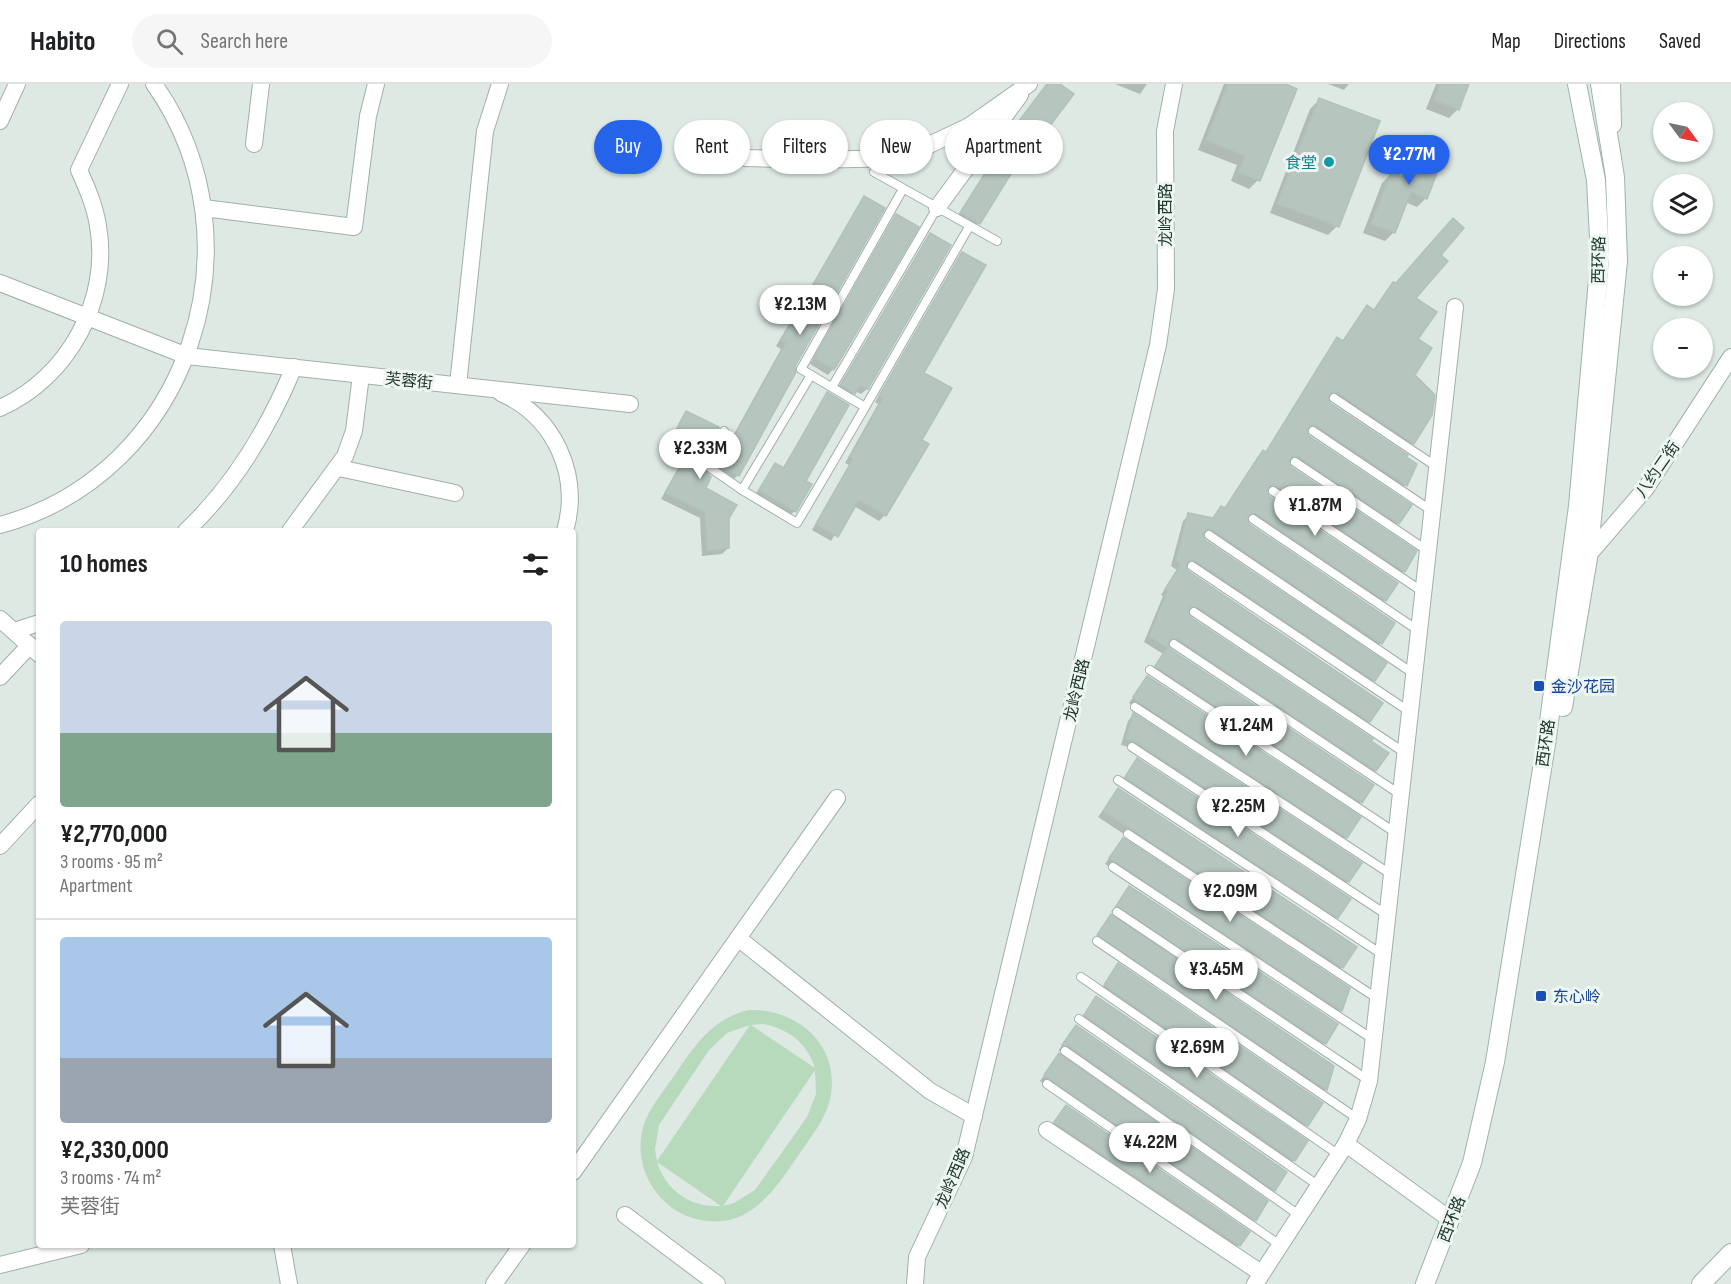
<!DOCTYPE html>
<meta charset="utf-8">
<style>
:root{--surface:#fff;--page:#f6f6f6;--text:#202124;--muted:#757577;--line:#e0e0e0;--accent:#2563eb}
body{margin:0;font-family:"Sofia Sans Condensed","Noto Sans SC",sans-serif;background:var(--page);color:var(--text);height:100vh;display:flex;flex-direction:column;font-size:22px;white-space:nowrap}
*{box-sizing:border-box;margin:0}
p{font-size:20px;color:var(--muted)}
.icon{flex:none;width:33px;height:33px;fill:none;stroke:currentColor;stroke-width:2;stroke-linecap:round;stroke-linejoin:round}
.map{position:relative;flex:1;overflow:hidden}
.sheet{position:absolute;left:36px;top:444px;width:540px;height:720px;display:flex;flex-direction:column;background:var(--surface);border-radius:6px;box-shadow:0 2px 4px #0004}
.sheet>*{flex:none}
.top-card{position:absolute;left:594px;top:36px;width:570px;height:54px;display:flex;gap:12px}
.needle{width:39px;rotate:123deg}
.fabs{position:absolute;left:1653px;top:18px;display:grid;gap:12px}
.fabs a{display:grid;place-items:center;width:60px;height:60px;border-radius:50%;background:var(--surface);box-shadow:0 2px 4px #0004;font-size:30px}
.price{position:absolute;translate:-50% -51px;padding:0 14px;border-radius:21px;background:#fff;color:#222;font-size:20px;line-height:39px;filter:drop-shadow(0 2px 3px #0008)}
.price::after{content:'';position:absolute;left:50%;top:36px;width:18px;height:14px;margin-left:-9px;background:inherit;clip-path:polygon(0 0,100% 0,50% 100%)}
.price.current{background:var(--accent);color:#fff}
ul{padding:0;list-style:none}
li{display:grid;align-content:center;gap:12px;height:318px;padding:0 24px}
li+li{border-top:2px solid var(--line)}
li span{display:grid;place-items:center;height:186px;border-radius:6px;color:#555}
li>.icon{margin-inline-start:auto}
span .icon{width:108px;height:108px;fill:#fffc;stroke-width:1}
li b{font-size:26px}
h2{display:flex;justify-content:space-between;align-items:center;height:72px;padding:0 24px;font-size:26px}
.tag{padding:0 21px;border-radius:27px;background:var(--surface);box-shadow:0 2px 4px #0004;font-size:21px;line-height:54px}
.tag.current{background:var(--accent);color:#fff}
header{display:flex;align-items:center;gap:36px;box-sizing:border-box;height:84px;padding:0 30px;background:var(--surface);border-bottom:2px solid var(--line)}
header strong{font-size:28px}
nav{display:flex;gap:33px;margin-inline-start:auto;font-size:21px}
.search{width:420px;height:54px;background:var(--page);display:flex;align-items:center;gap:15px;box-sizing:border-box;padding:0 21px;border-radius:33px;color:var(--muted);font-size:22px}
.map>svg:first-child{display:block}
</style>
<header>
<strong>Habito</strong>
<div class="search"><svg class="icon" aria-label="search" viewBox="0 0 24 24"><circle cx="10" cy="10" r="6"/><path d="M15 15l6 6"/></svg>Search here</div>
<nav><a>Map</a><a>Directions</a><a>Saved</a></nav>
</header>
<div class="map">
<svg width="1731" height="1200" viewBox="0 0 1731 1200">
<rect width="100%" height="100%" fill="#dee9e3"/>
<!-- green -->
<path fill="#b7dabd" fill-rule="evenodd" d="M749,926C797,924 842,962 830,1015C826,1034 813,1050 802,1066C777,1102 752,1146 701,1136C656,1128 628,1078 646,1035C653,1019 666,1004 676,989C696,960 712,935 749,926ZM763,940C789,945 807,959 815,984L751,941ZM750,941L657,1077L655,1065L659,1041L709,966L727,949ZM815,986L816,1010L807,1033L755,1106L734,1119L723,1122ZM657,1078L721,1122C691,1124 666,1107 657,1078Z"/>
<!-- shadow -->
<g fill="#0003">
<polygon points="1058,0 1039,54 1033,59 1029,57 978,139 973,145 956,135 1007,54 1046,1"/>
<polygon points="1115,0 1147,0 1140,10"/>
<polygon points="1224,0 1283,0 1258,96 1249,105 1231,97 1237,81 1198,66"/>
<polygon points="1328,0 1349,0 1344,6"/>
<polygon points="1436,0 1467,0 1458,25 1449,34 1426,25"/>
<polygon points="1319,16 1337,142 1328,151 1270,129 1310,25"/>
<polygon points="1425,56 1426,114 1417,123 1405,118 1394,148 1385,157 1363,149 1382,99 1391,90 1405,95 1417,65"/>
<polygon points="864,114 794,281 738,391 732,397 710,385 725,356 730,350 733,352 781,265 776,262"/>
<polygon points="897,132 833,285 828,291 810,280"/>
<polygon points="930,150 949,161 867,305 861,310 855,307 848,315 836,307"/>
<polygon points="962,170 922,289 920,357 885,431 879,437 854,422 831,457 812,446 849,381 845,379 878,320 875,318"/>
<polygon points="1439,171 1414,214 1416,255 1413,291 1413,359 1407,365 1331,314 1326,313 1329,320 1415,381 1405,401 1400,407 1310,347 1305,346 1308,353 1398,439 1392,445 1292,378 1287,377 1290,384 1415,468 1404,487 1398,493 1270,407 1265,406 1268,413 1385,516 1379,522 1250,435 1245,434 1248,441 1393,539 1381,559 1375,565 1206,451 1201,450 1204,457 1374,596 1369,602 1189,482 1184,481 1187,488 1369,637 1363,643 1191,528 1188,528 1189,534 1375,686 1369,691 1171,560 1166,559 1169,566 1361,718 1355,724 1151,588 1163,570 1144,558 1163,512 1161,511 1177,486 1171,482 1183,437 1189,431 1212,435 1221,424 1224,425 1257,374 1265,369 1332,261 1337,255 1342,258 1362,229 1367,223 1373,227 1393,200 1395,201"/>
<polygon points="827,310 795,427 789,432 754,412 775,381 782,385"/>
<polygon points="687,328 704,404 728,434 728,464 722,470 702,472 700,434 661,415 683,375 664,365"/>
<polygon points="1147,594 1346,753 1341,759 1129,619"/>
<polygon points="1133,631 1360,779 1348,797 1342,803 1129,663 1121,661 1128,637"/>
<polygon points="1137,676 1337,833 1331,838 1120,699"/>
<polygon points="1118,706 1355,864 1342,883 1336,889 1098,733"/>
<polygon points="1123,755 1348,905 1341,926 1335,932 1105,780"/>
<polygon points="1130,803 1336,941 1324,959 1319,965 1111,828"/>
<polygon points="1111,832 1332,982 1326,1005 1320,1011 1093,857"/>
<polygon points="1119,881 1307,1041 1301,1047 1100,907"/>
<polygon points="1096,914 1294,1076 1288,1081 1079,937"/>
<polygon points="1076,943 1274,1106 1268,1111 1063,967 1058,967"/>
<polygon points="1059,971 1255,1136 1249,1141 1040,997"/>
<polygon points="1066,1023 1248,1148 1239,1161 1233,1167 1049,1044"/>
</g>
<!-- building -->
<g fill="#b6c6bf" stroke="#b0c2b9" stroke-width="1.5">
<polygon points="1047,0 1060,0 1074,10 1040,55 1035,51 980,140 960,129 1012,46"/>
<polygon points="1228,0 1286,0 1297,5 1260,97 1238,88 1245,72 1206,56"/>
<polygon points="1440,0 1469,0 1459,26 1434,16"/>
<polygon points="1319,14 1380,37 1339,143 1277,120"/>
<polygon points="1425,54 1447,63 1427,115 1411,108 1395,149 1371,140 1391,88 1409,95"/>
<polygon points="864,112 885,124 795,282 796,288 739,392 714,379 730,349 735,351 786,259 781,256"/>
<polygon points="896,130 919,143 834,286 814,274"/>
<polygon points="1453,134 1464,144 1441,171 1448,177 1416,214 1437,228 1418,255 1432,264 1415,291 1435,311 1432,331 1414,360 1338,309 1332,308 1328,313 1330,319 1408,371 1406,373 1417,380 1407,402 1317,342 1311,341 1307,346 1309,352 1412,421 1399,440 1299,373 1293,372 1289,377 1291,383 1417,467 1405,488 1277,402 1271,401 1267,406 1269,412 1398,499 1386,517 1257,430 1251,429 1247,434 1249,440 1395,539 1382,560 1213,446 1207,445 1203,450 1205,456 1387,579 1375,597 1196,477 1190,476 1186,481 1188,487 1383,619 1370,638 1198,523 1189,524 1190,533 1373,655 1371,657 1389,669 1376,687 1178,555 1172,554 1168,559 1170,565 1374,701 1362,719 1155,582 1167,564 1149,552 1168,506 1165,505 1181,480 1176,477 1188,429 1213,434 1221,422 1225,424 1263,366 1266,368 1337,253 1343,257 1367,221 1374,226 1393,198 1396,199"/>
<polygon points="930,149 951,161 868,305 860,301 855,310 841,301"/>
<polygon points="962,168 986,181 924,289 952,304 922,356 929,360 886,432 859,416 838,453 816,440 853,375 850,373 883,314 879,312"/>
<polygon points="827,308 849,321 806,397 812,400 796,428 759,406 775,379 784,384"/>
<polygon points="686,327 719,343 700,382 711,393 706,404 737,421 729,434 729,464 707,467 705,428 665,409 688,369 669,359"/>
<polygon points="1147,592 1361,733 1347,754 1137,617 1133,613"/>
<polygon points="1133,629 1362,779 1349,798 1136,658 1126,655"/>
<polygon points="1137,674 1351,815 1338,834 1125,693"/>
<polygon points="1118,704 1357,863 1343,884 1103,727"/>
<polygon points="1123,754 1350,904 1342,927 1109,774"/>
<polygon points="1129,802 1338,940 1326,960 1116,822"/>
<polygon points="1111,830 1334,982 1327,1006 1097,851"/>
<polygon points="1118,879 1323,1019 1308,1042 1104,901"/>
<polygon points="1096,912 1308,1057 1295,1077 1084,931"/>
<polygon points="1076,941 1287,1088 1275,1107 1069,962 1062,961"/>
<polygon points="1059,969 1268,1117 1256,1137 1044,991"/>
<polygon points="1066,1021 1250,1148 1240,1162 1054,1038"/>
</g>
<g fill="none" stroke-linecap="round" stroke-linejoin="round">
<!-- service casing -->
<g stroke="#a1b0a9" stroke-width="10">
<g id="service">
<polyline points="874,88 997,157"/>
<polyline points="811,291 801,285 903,105"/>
<polyline points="832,303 937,124"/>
<polyline points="1334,314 1437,383"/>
<path d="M865,323L811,291L742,406L797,439C856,341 912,241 969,143"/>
<polyline points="724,347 706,381 742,406"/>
<polyline points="1313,347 1432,427"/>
<polyline points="1295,378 1428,467"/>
<polyline points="1273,407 1423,508"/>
<polyline points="1253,435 1419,547"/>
<polyline points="1209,451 1414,590"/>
<polyline points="1192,482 1410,628"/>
<polyline points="1194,528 1405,669"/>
<polyline points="1174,560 1401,711"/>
<polyline points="1150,586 1396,749"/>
<polyline points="1135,623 1392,791"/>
<polyline points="1132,663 1387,831"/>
<polyline points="1118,696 1383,871"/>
<polyline points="1128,750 1378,915"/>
<polyline points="1113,783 1374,956"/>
<polyline points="1117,828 1368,996"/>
<polyline points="1097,857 1358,1035"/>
<polyline points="1081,893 1339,1071"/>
<polyline points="1079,935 1319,1102"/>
<polyline points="1065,967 1299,1131"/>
<polyline points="1047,1000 1280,1161"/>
</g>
</g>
<!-- minor casing -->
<g stroke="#a1b0a9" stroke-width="18">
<g id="minor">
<polyline points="1612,0 1613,41"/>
<polyline points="0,37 17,0"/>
<polyline points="254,60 261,0"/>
<polyline points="745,74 809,76 902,74 969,42 1029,0"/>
<polyline points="204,124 354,143 368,32 376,0"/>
<polyline points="937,124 1020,11"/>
<polyline points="0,199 187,272 630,320"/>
<polyline points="458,301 485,47 500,0"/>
<path d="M501,309C555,333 581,391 565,447"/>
<path d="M0,324C68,294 111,216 98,142C95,122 87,104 79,86L120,0"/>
<polyline points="339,384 455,409"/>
<path d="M0,441C190,390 265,157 154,0"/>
<path d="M186,447C235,401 268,345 294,283"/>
<polyline points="290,447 345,372 354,347 361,291"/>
<polyline points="1583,477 1646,404 1731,273"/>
<polyline points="0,535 39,570"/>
<polyline points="14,547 39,539"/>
<polyline points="0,593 30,561"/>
<polyline points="0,762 39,720"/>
<polyline points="738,854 930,1007 974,1032"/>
<polyline points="1047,1046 1261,1189"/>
<polyline points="1346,1060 1451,1136"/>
<polyline points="573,1088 837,714"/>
<polyline points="625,1131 717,1200"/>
<polyline points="282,1161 289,1200"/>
<polyline points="0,1181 81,1161"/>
<polyline points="494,1200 522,1161"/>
<polyline points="915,1200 917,1173 964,1073 1158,261 1166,205 1165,47 1174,0"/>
<polyline points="1255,1200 1346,1060 1358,1035 1369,997 1455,223"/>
</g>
</g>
<!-- tertiary casing -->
<g stroke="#a1b0a9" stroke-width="20">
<polyline id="tertiary" points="1701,1200 1731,1169"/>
</g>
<!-- secondary casing -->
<g stroke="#9db4aa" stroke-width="20">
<g id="secondary">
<polyline points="1563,623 1588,474 1618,177 1615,93 1600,0"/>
<polyline points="1425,1200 1472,1079 1495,978 1546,660 1578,422 1600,173 1596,96 1577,0"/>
</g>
</g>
<!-- service -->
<use href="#service" stroke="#fff" stroke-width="8"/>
<!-- minor -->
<use href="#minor" stroke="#fff" stroke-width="16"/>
<!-- tertiary -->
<use href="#tertiary" stroke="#fff" stroke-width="18"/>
<!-- secondary -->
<use href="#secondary" stroke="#fff" stroke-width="18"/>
</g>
<!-- markers -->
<circle fill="#0f9aa8" stroke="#eef6f1" stroke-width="2" cx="1329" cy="78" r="6"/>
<g fill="#1a4fb4" stroke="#eef6f1" stroke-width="2">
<rect x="1533" y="596" width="12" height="12" rx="3"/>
<rect x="1535" y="906" width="12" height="12" rx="3"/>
</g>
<g text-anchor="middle" stroke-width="6" stroke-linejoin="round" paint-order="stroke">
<!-- culture labels -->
<g font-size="16" fill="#0d838f" stroke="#eef6f1" text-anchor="end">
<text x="1317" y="84">食堂</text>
</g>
<!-- street labels -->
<g font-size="16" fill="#20382f" stroke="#eef6f1">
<text transform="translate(1165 131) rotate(-90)" y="6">龙岭西路</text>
<text transform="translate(1598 176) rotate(-89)" y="6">西环路</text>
<text transform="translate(409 296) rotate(6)" y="6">芙蓉街</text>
<text transform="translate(1657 385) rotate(-55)" y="6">八约二街</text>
<text transform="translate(1076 606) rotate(-77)" y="6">龙岭西路</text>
<text transform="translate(1545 659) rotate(-82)" y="6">西环路</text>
<text transform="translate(952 1094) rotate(-67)" y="6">龙岭西路</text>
<text transform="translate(1451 1135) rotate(-69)" y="6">西环路</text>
</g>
<!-- transit labels -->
<g font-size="16" fill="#164399" stroke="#eef6f1" text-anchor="start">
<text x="1551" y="608">金沙花园</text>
<text x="1553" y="918">东心岭</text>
</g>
</g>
</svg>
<div class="fabs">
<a><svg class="needle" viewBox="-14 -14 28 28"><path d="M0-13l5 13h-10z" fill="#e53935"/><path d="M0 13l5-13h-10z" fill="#757577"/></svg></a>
<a><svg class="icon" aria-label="layers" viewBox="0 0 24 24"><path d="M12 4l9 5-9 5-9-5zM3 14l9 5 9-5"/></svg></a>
<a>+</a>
<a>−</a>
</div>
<b class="price current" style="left:1409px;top:102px">¥2.77M</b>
<b class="price" style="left:800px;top:252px">¥2.13M</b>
<b class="price" style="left:700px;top:396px">¥2.33M</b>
<b class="price" style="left:1315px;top:453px">¥1.87M</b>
<b class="price" style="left:1246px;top:673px">¥1.24M</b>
<b class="price" style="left:1238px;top:754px">¥2.25M</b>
<b class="price" style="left:1230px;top:839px">¥2.09M</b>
<b class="price" style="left:1216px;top:917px">¥3.45M</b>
<b class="price" style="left:1197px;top:995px">¥2.69M</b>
<b class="price" style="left:1150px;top:1090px">¥4.22M</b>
<div class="top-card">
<a class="tag current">Buy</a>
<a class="tag">Rent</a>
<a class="tag">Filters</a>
<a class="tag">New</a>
<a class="tag">Apartment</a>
</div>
<section class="sheet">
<h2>10 homes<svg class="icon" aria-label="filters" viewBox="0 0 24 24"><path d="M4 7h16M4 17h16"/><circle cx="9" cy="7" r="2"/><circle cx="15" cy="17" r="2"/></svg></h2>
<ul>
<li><span style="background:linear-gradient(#c9d6e8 60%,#7fa58c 0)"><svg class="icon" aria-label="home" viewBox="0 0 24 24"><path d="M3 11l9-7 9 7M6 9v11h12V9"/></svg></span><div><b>¥2,770,000</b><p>3 rooms · 95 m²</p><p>Apartment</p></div></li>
<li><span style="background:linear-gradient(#a9c7e8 65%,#9aa5b1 0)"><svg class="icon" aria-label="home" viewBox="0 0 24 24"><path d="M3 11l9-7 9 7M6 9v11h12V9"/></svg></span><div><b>¥2,330,000</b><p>3 rooms · 74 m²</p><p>芙蓉街</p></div></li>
</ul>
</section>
</div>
